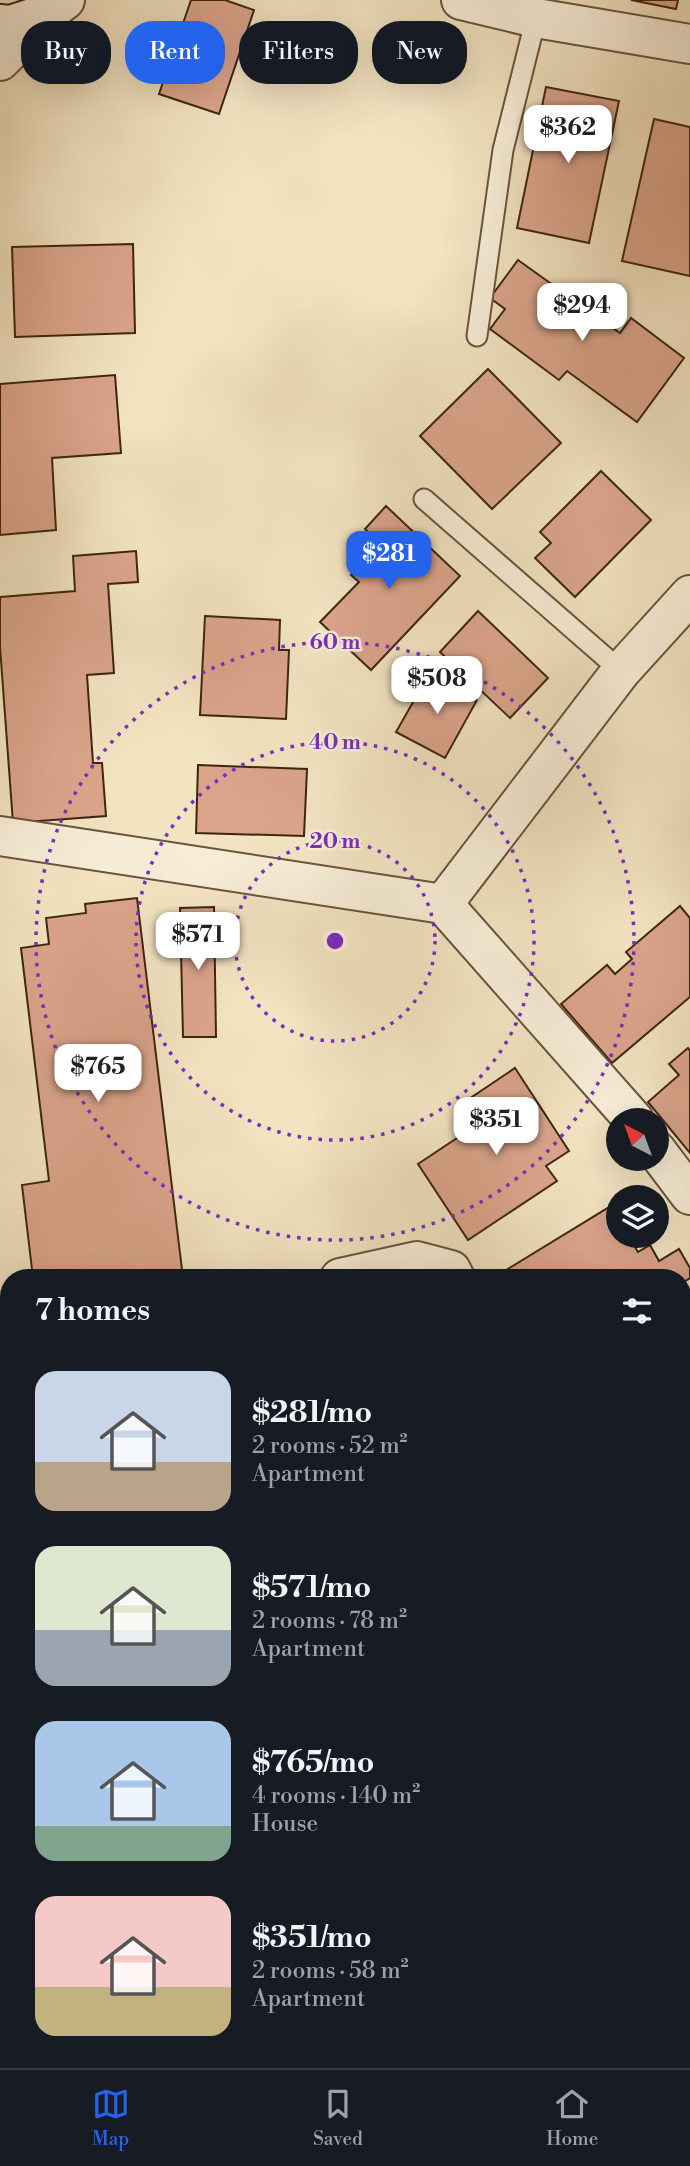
<!DOCTYPE html>
<meta charset="utf-8">
<style>
:root{--surface:#171b24;--page:#242831;--text:#f1f3f6;--muted:#9ea1a6;--line:#363941;--accent:#2563eb}
body{margin:0;font-family:"Libre Bodoni",serif;background:var(--page);color:var(--text);height:100vh;display:flex;flex-direction:column;font-size:26px;white-space:nowrap}
*{box-sizing:border-box;margin:0}
p{font-size:23px;color:var(--muted)}
.icon{flex:none;width:38px;height:38px;fill:none;stroke:currentColor;stroke-width:2;stroke-linecap:round;stroke-linejoin:round}
.map{position:relative;flex:1;overflow:hidden}
.panel{position:absolute;left:0px;top:1269px;width:691px;height:800px;display:flex;flex-direction:column;background:var(--surface);border-radius:28px 28px 0 0;box-shadow:0 7px 28px #0002}
.panel>*{flex:none}
.banner{position:absolute;left:21px;top:21px;width:649px;height:63px;display:flex;gap:14px}
.needle{width:46px;rotate:319deg}
.fabs{position:absolute;left:606px;top:1108px;display:grid;gap:14px}
.fabs a{display:grid;place-items:center;width:63px;height:63px;border-radius:50%;background:var(--surface);box-shadow:0 7px 28px #0002;font-size:35px}
.price{position:absolute;translate:-50% -60px;padding:0 16px;border-radius:14px;background:#fff;color:#222;font-size:23px;line-height:46px;filter:drop-shadow(0 2px 4px #0008)}
.price::after{content:'';position:absolute;left:50%;top:42px;width:21px;height:16px;margin-left:-10px;background:inherit;clip-path:polygon(0 0,100% 0,50% 100%)}
.price.selected{background:var(--accent);color:#fff}
ul{padding:0;list-style:none}
li{display:flex;align-items:center;gap:21px;height:175px;padding:0 35px}
li span{display:grid;place-items:center;flex:none;width:196px;height:140px;border-radius:21px;color:#555}
li>.icon{margin-inline-start:auto}
span .icon{width:84px;height:84px;fill:#fffc;stroke-width:1}
li b{font-size:30px}
h2{display:flex;justify-content:space-between;align-items:center;height:84px;padding:0 35px;font-size:30px}
.tag{padding:0 24px;border-radius:28px;background:var(--surface);box-shadow:0 7px 28px #0002;font-size:24px;line-height:63px}
.tag.selected{background:var(--accent);color:#fff}
.tab-bar{display:flex;justify-content:space-around;align-items:center;height:98px;border-top:2px solid var(--line);background:var(--surface);font-size:19px;color:var(--muted)}
.tab-bar a{display:grid;justify-items:center;gap:4px}
.tab-bar .selected{color:var(--accent)}
.map>svg:first-child{display:block}
</style>
<div class="map">
<svg width="690" height="2068" viewBox="0 0 690 2068">
<rect width="100%" height="100%" fill="#f2e3c1"/>
<filter id="stains"><feTurbulence type="fractalNoise" baseFrequency=".00286" numOctaves="4"/><feColorMatrix values="0 0 0 0 .2 0 0 0 0 .09 0 0 0 0 .02 0 0 0 .5 -.17"/></filter>
<radialGradient id="worn" r=".72"><stop offset=".6" stop-color="#630" stop-opacity="0"/><stop offset="1" stop-color="#630" stop-opacity=".3"/></radialGradient>
<!-- building -->
<g fill="#daa48b" stroke="#3d250f" stroke-width="2">
<polygon points="191,0 225,0 254,10 219,114 159,94"/>
<polygon points="631,0 678,0 676,9"/>
<polygon points="546,87 619,101 589,243 517,228"/>
<polygon points="654,119 690,127 690,276 622,261"/>
<polygon points="133,244 135,333 15,337 12,247"/>
<polygon points="518,260 620,333 631,318 684,358 637,422 567,371 559,380 490,329 505,309 490,298"/>
<polygon points="488,369 561,443 492,509 420,436"/>
<polygon points="115,375 121,453 52,458 56,530 0,535 0,384"/>
<polygon points="601,471 651,520 575,597 535,558 551,543 540,532"/>
<polygon points="386,506 460,576 371,670 320,622 359,582 351,575 381,544 365,529"/>
<polygon points="136,551 138,582 108,584 114,673 87,675 93,763 102,763 106,816 13,823 0,647 0,597 75,591 73,556"/>
<polygon points="478,611 548,678 510,718 440,652"/>
<polygon points="205,616 280,620 279,650 289,650 286,719 200,715"/>
<polygon points="429,674 477,700 445,758 396,732"/>
<polygon points="198,765 307,769 304,836 196,833"/>
<polygon points="137,898 183,1278 33,1278 22,1185 49,1181 21,948 49,944 46,918 86,913 85,904"/>
<polygon points="680,906 690,918 690,997 612,1063 561,1004 607,965 615,974 632,959 626,952"/>
<polygon points="214,907 216,1037 183,1037 180,908"/>
<polygon points="688,1048 690,1051 690,1153 648,1102 679,1075 669,1064"/>
<polygon points="515,1068 569,1151 546,1166 557,1181 468,1240 418,1164 484,1120 469,1099"/>
<polygon points="611,1206 618,1218 618,1236 628,1236 638,1252 650,1245 659,1261 679,1249 690,1268 690,1278 682,1283 682,1278 493,1278"/>
<polygon points="690,1383 690,1480 682,1483 682,1387"/>
<polygon points="690,1526 690,1547 682,1534 682,1531"/>
<polygon points="690,1552 690,1579 682,1567 682,1556"/>
<polygon points="682,1758 690,1773 690,1852 682,1856"/>
<polygon points="208,2060 258,2060 245,2068 214,2068"/>
<polygon points="467,2060 484,2060 491,2068 456,2068"/>
</g>
<g fill="none" stroke-linecap="round" stroke-linejoin="round">
<!-- lane casing -->
<g stroke="#6a543c" stroke-width="23">
<g id="lane">
<polyline points="477,336 503,150 536,18"/>
<polyline points="424,499 621,671"/>
</g>
</g>
<!-- street casing -->
<g stroke="#6a543c" stroke-width="42">
<g id="street">
<polyline points="461,0 536,18 690,44"/>
<polyline points="0,61 48,13 65,0"/>
<polyline points="0,836 443,904 634,1120"/>
<polyline points="443,904 621,671 690,595"/>
<polyline points="656,1150 690,1195"/>
<polyline points="340,1278 417,1261 451,1270 455,1278"/>
<polyline points="682,1663 690,1659"/>
</g>
</g>
<!-- secondary casing -->
<g stroke="#3d250f" stroke-width="42">
<g id="secondary">
<polyline points="0,24 10,25 48,13"/>
<polyline points="0,1656 9,1692"/>
<polyline points="0,1898 9,1918"/>
<polyline points="88,2060 93,2068"/>
<polyline points="154,2060 159,2068"/>
</g>
</g>
<!-- lane -->
<use href="#lane" stroke="#f7edd7" stroke-width="19"/>
<!-- street -->
<use href="#street" stroke="#f7edd7" stroke-width="38"/>
<!-- secondary -->
<use href="#secondary" stroke="#f7edd7" stroke-width="38"/>
</g>
<!-- distance rings -->
<g fill="none" stroke="#7b2cbf" stroke-width="3.5" stroke-dasharray="3.5 7">
<circle cx="335" cy="941" r="100"/>
<circle cx="335" cy="941" r="199"/>
<circle cx="335" cy="941" r="299"/>
</g>
<circle cx="335" cy="941" r="10" fill="#7b2cbf" stroke="#f7edd7" stroke-width="3.5"/>
<g font-size="21" text-anchor="middle" font-weight="bold" fill="#7b2cbf" stroke="#f7edd7" stroke-width="5" stroke-linejoin="round" paint-order="stroke">
<text x="335" y="649">60 m</text>
<text x="335" y="749">40 m</text>
<text x="335" y="848">20 m</text>
</g>
<rect width="100%" height="100%" filter="url(#stains)"/>
<rect width="100%" height="100%" fill="url(#worn)"/>
</svg>
<div class="fabs">
<a><svg class="needle" viewBox="-14 -14 28 28"><path d="M0-13l5 13h-10z" fill="#e53935"/><path d="M0 13l5-13h-10z" fill="#9ea1a6"/></svg></a>
<a><svg class="icon" aria-label="layers" viewBox="0 0 24 24"><path d="M12 4l9 5-9 5-9-5zM3 14l9 5 9-5"/></svg></a>
</div>
<b class="price" style="left:568px;top:165px">$362</b>
<b class="price" style="left:582px;top:343px">$294</b>
<b class="price selected" style="left:389px;top:591px">$281</b>
<b class="price" style="left:437px;top:716px">$508</b>
<b class="price" style="left:198px;top:972px">$571</b>
<b class="price" style="left:98px;top:1104px">$765</b>
<b class="price" style="left:496px;top:1157px">$351</b>
<div class="banner">
<a class="tag">Buy</a>
<a class="tag selected">Rent</a>
<a class="tag">Filters</a>
<a class="tag">New</a>
</div>
<section class="panel">
<h2>7 homes<svg class="icon" aria-label="filters" viewBox="0 0 24 24"><path d="M4 7h16M4 17h16"/><circle cx="9" cy="7" r="2"/><circle cx="15" cy="17" r="2"/></svg></h2>
<ul>
<li><span style="background:linear-gradient(#c9d6e8 65%,#b9a48a 0)"><svg class="icon" aria-label="home" viewBox="0 0 24 24"><path d="M3 11l9-7 9 7M6 9v11h12V9"/></svg></span><div><b>$281/mo</b><p>2 rooms · 52 m²</p><p>Apartment</p></div></li>
<li><span style="background:linear-gradient(#dfe7d0 60%,#9aa5b1 0)"><svg class="icon" aria-label="home" viewBox="0 0 24 24"><path d="M3 11l9-7 9 7M6 9v11h12V9"/></svg></span><div><b>$571/mo</b><p>2 rooms · 78 m²</p><p>Apartment</p></div></li>
<li><span style="background:linear-gradient(#a9c7e8 75%,#7fa58c 0)"><svg class="icon" aria-label="home" viewBox="0 0 24 24"><path d="M3 11l9-7 9 7M6 9v11h12V9"/></svg></span><div><b>$765/mo</b><p>4 rooms · 140 m²</p><p>House</p></div></li>
<li><span style="background:linear-gradient(#f6c9c9 65%,#c2b280 0)"><svg class="icon" aria-label="home" viewBox="0 0 24 24"><path d="M3 11l9-7 9 7M6 9v11h12V9"/></svg></span><div><b>$351/mo</b><p>2 rooms · 58 m²</p><p>Apartment</p></div></li>
</ul>
</section>
</div>
<nav class="tab-bar">
<a class="selected"><svg class="icon" aria-label="map" viewBox="0 0 24 24"><path d="M3 6l6-2 6 2 6-2v14l-6 2-6-2-6 2zM9 4v14M15 6v14"/></svg>Map</a>
<a><svg class="icon" aria-label="saved" viewBox="0 0 24 24"><path d="M7 4h10v16l-5-4-5 4z"/></svg>Saved</a>
<a><svg class="icon" aria-label="home" viewBox="0 0 24 24"><path d="M3 11l9-7 9 7M6 9v11h12V9"/></svg>Home</a>
</nav>
